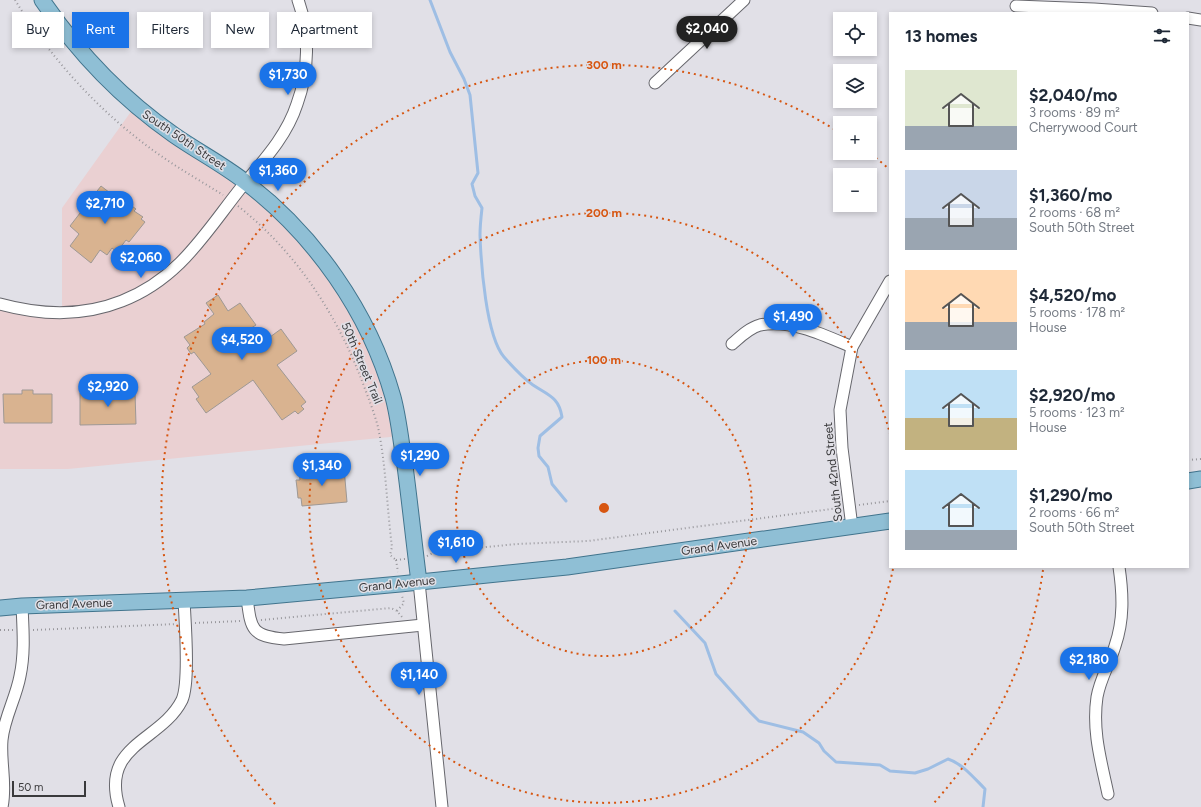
<!DOCTYPE html>
<meta charset="utf-8">
<style>
:root{--surface:#fff;--page:#f2f2f3;--text:#1f2937;--muted:#747a83;--accent:#1a73e8}
body{margin:0;font-family:Figtree,sans-serif;background:var(--page);color:var(--text);height:100vh;display:flex;flex-direction:column;font-size:15px;white-space:nowrap}
*{box-sizing:border-box;margin:0}
p{font-size:13px;color:var(--muted)}
.icon{flex:none;width:22px;height:22px;fill:none;stroke:currentColor;stroke-width:2;stroke-linecap:round;stroke-linejoin:round}
.map{position:relative;flex:1;overflow:hidden}
.sheet{position:absolute;left:889px;top:12px;width:300px;height:556px;display:flex;flex-direction:column;background:var(--surface);border-radius:0px;box-shadow:0 2px 6px #0003}
.sheet>*{flex:none}
.top-card{position:absolute;left:12px;top:12px;width:380px;height:36px;display:flex;gap:8px}
.tools{position:absolute;left:833px;top:12px;display:grid;gap:8px}
.tools a{display:grid;place-items:center;width:44px;height:44px;border-radius:0px;background:var(--surface);box-shadow:0 2px 6px #0003;font-size:20px}
.scale{position:absolute;left:12px;bottom:10px;width:74px;box-sizing:border-box;padding-left:4px;border:2px solid #3a3a3c;border-top:0;font-size:11px;line-height:14px;white-space:nowrap;color:#3a3a3c;-webkit-text-stroke:3px #e1e0e7;paint-order:stroke}
.price{position:absolute;translate:-50% -34px;padding:0 9px;border-radius:14px;background:var(--accent);color:#fff;font-size:13px;line-height:26px;filter:drop-shadow(0 1px 2px #0008)}
.price::after{content:'';position:absolute;left:50%;top:24px;width:12px;height:9px;margin-left:-6px;background:inherit;clip-path:polygon(0 0,100% 0,50% 100%)}
.price.active{background:#222;color:#fff}
ul{padding:0;list-style:none}
li{display:flex;align-items:center;gap:12px;height:100px;padding:0 16px}
li span{display:grid;place-items:center;flex:none;width:112px;height:80px;border-radius:0px;color:#555}
li>.icon{margin-inline-start:auto}
span .icon{width:48px;height:48px;fill:#fffc;stroke-width:1}
li b{font-size:17px}
h2{display:flex;justify-content:space-between;align-items:center;height:48px;padding:0 16px;font-size:17px}
.pill{padding:0 14px;border-radius:0px;background:var(--surface);box-shadow:0 2px 6px #0003;font-size:14px;line-height:36px}
.pill.active{background:var(--accent);color:#fff}
.map>svg:first-child{display:block}
</style>
<div class="map">
<svg width="1201" height="807" viewBox="0 0 1201 807">
<rect width="100%" height="100%" fill="#e1e0e7"/>
<!-- commercial -->
<polygon fill="#ead0d2" points="135,106 258,192 357,311 400,436 68,469 0,469 0,304 62,313 62,208"/>
<g fill="none" stroke-linecap="round" stroke-linejoin="round">
<!-- stream -->
<g stroke="#9ebee4" stroke-width="3">
<path d="M430,0L450,52L464,79L470,95L478,173L472,184L475,196L482,208C481,217 480,226 480,235C481,264 486,336 504,357C512,366 523,378 533,385C548,395 559,397 562,417L540,436L538,448L539,456L548,467L552,484L566,501"/>
<path d="M675,611L705,643L716,674L751,713L759,721L803,732L819,743L824,751L836,762L880,765L890,771L915,773L928,769L948,759C963,764 974,778 985,789L983,807"/>
</g>
</g>
<!-- building -->
<g fill="#d9b390" stroke="#9e9894">
<polygon points="101,186 114,196 115,194 136,209 134,211 143,217 141,219 145,222 129,242 126,240 117,252 112,248 107,255 100,250 91,263 70,246 79,234 70,226"/>
<polygon points="218,295 228,311 240,303 256,325 248,330 259,345 281,329 297,351 277,365 306,402 301,406 304,409 298,414 295,411 282,420 253,380 206,413 196,399 199,397 192,387 211,374 194,352 191,354 187,348 190,345 184,337 205,324 204,322 214,314 206,303"/>
<polygon points="99,388 117,388 117,393 135,393 136,424 80,425 80,393 99,393"/>
<polygon points="22,390 33,390 33,394 52,394 52,423 4,423 3,394 22,394"/>
<polygon points="344,468 347,502 302,506 301,498 298,498 297,488 296,480 300,480 299,471"/>
</g>
<g fill="none" stroke-linecap="round" stroke-linejoin="round">
<!-- minor casing -->
<g stroke="#67676d" stroke-width="13">
<g id="minor">
<polyline points="1016,6 1094,9 1152,13"/>
<polyline points="1188,18 1201,20"/>
<polyline points="655,83 744,0"/>
<path d="M0,304C40,315 82,317 122,301C181,278 206,231 244,184C265,159 287,135 297,104C309,71 310,33 298,0"/>
<path d="M732,344C740,337 749,328 760,325C791,319 824,335 852,347"/>
<polyline points="852,527 842,448 840,410 852,347 890,281"/>
<polyline points="419,582 442,807"/>
<path d="M247,598C251,629 251,636 284,639L423,625"/>
<path d="M1108,794C1101,761 1092,731 1097,697C1100,679 1110,663 1115,646C1124,620 1123,594 1119,567"/>
<path d="M2,807C7,784 0,763 2,740C4,718 16,698 20,676C25,653 23,629 22,606"/>
<path d="M119,807C100,744 161,742 182,700C190,682 185,621 184,600"/>
</g>
</g>
<!-- major casing -->
<g stroke="#41748d" stroke-width="17">
<g id="major">
<path d="M42,0C78,53 121,98 174,135C197,151 222,164 244,181C314,234 369,312 393,397C399,419 401,443 405,466C410,504 414,543 419,582"/>
<polyline points="1188,481 1201,479"/>
<polyline points="0,608 22,606 247,598 400,584 567,567 890,521"/>
</g>
</g>
<!-- path -->
<g stroke="#98979c" stroke-width="2" stroke-dasharray="1 3" stroke-linecap="butt">
<path d="M15,0C53,62 104,117 164,158C183,171 204,183 223,195"/>
<path d="M238,206C296,252 336,313 362,381C368,397 374,412 378,427C386,465 387,509 392,547L390,555L396,560"/>
<polyline points="1188,460 1201,459"/>
<polyline points="859,505 890,501"/>
<polyline points="427,556 435,552 517,544 588,541 839,508"/>
<polyline points="396,560 405,559"/>
<polyline points="396,560 398,572"/>
<polyline points="397,611 404,603 402,596"/>
<polyline points="261,620 391,608 397,611 402,617"/>
<polyline points="195,623 241,621"/>
<polyline points="0,630 13,630"/>
<polyline points="33,630 177,624"/>
</g>
<!-- minor -->
<use href="#minor" stroke="#fff" stroke-width="11"/>
<!-- major -->
<use href="#major" stroke="#8fbfd5" stroke-width="15"/>
</g>
<!-- distance rings -->
<g fill="none" stroke="#d75611" stroke-width="2" stroke-dasharray="2 4">
<circle cx="604" cy="508" r="148"/>
<path d="M893 569A295 295 0 1 1 890 434"/>
<path d="M1043 570A443 443 0 0 1 933 804M275 804A443 443 0 0 1 839 132M871 154A443 443 0 0 1 889 169"/>
</g>
<g text-anchor="middle" stroke-width="3" stroke-linejoin="round" paint-order="stroke">
<!-- street labels -->
<g font-size="12" fill="#3a3a3c" stroke="#e1e0e7">
<text transform="translate(184 140) rotate(34)" y="4">South 50th Street</text>
<text transform="translate(362 363) rotate(67)" y="4">50th Street Trail</text>
<text transform="translate(833 472) rotate(-96)" y="4">South 42nd Street</text>
<text transform="translate(719 546) rotate(-8)" y="4">Grand Avenue</text>
<text transform="translate(397 584) rotate(-6)" y="4">Grand Avenue</text>
<text transform="translate(74 604) rotate(-2)" y="4">Grand Avenue</text>
</g>
</g>
<circle cx="604" cy="508" r="6" fill="#d75611" stroke="#e1e0e7" stroke-width="2"/>
<g font-size="12" text-anchor="middle" font-weight="bold" fill="#d75611" stroke="#e1e0e7" stroke-width="3" stroke-linejoin="round" paint-order="stroke">
<text x="604" y="69">300 m</text>
<text x="604" y="217">200 m</text>
<text x="604" y="364">100 m</text>
</g>
</svg>
<div class="tools">
<a><svg class="icon" aria-label="locate" viewBox="0 0 24 24"><circle cx="12" cy="12" r="6"/><path d="M12 2v4M12 18v4M2 12h4M18 12h4"/></svg></a>
<a><svg class="icon" aria-label="layers" viewBox="0 0 24 24"><path d="M12 4l9 5-9 5-9-5zM3 14l9 5 9-5"/></svg></a>
<a>+</a>
<a>−</a>
</div>
<div class="scale">50 m</div>
<b class="price active" style="left:707px;top:50px">$2,040</b>
<b class="price" style="left:288px;top:96px">$1,730</b>
<b class="price" style="left:278px;top:192px">$1,360</b>
<b class="price" style="left:105px;top:225px">$2,710</b>
<b class="price" style="left:141px;top:279px">$2,060</b>
<b class="price" style="left:793px;top:338px">$1,490</b>
<b class="price" style="left:242px;top:361px">$4,520</b>
<b class="price" style="left:108px;top:408px">$2,920</b>
<b class="price" style="left:420px;top:477px">$1,290</b>
<b class="price" style="left:322px;top:487px">$1,340</b>
<b class="price" style="left:456px;top:564px">$1,610</b>
<b class="price" style="left:1089px;top:681px">$2,180</b>
<b class="price" style="left:419px;top:696px">$1,140</b>
<div class="top-card">
<a class="pill">Buy</a>
<a class="pill active">Rent</a>
<a class="pill">Filters</a>
<a class="pill">New</a>
<a class="pill">Apartment</a>
</div>
<section class="sheet">
<h2>13 homes<svg class="icon" aria-label="filters" viewBox="0 0 24 24"><path d="M4 7h16M4 17h16"/><circle cx="9" cy="7" r="2"/><circle cx="15" cy="17" r="2"/></svg></h2>
<ul>
<li><span style="background:linear-gradient(#dfe7d0 70%,#9aa5b1 0)"><svg class="icon" aria-label="home" viewBox="0 0 24 24"><path d="M3 11l9-7 9 7M6 9v11h12V9"/></svg></span><div><b>$2,040/mo</b><p>3 rooms · 89 m²</p><p>Cherrywood Court</p></div></li>
<li><span style="background:linear-gradient(#c9d6e8 60%,#9aa5b1 0)"><svg class="icon" aria-label="home" viewBox="0 0 24 24"><path d="M3 11l9-7 9 7M6 9v11h12V9"/></svg></span><div><b>$1,360/mo</b><p>2 rooms · 68 m²</p><p>South 50th Street</p></div></li>
<li><span style="background:linear-gradient(#ffd9b3 65%,#9aa5b1 0)"><svg class="icon" aria-label="home" viewBox="0 0 24 24"><path d="M3 11l9-7 9 7M6 9v11h12V9"/></svg></span><div><b>$4,520/mo</b><p>5 rooms · 178 m²</p><p>House</p></div></li>
<li><span style="background:linear-gradient(#bfe0f5 60%,#c2b280 0)"><svg class="icon" aria-label="home" viewBox="0 0 24 24"><path d="M3 11l9-7 9 7M6 9v11h12V9"/></svg></span><div><b>$2,920/mo</b><p>5 rooms · 123 m²</p><p>House</p></div></li>
<li><span style="background:linear-gradient(#bfe0f5 75%,#9aa5b1 0)"><svg class="icon" aria-label="home" viewBox="0 0 24 24"><path d="M3 11l9-7 9 7M6 9v11h12V9"/></svg></span><div><b>$1,290/mo</b><p>2 rooms · 66 m²</p><p>South 50th Street</p></div></li>
</ul>
</section>
</div>
